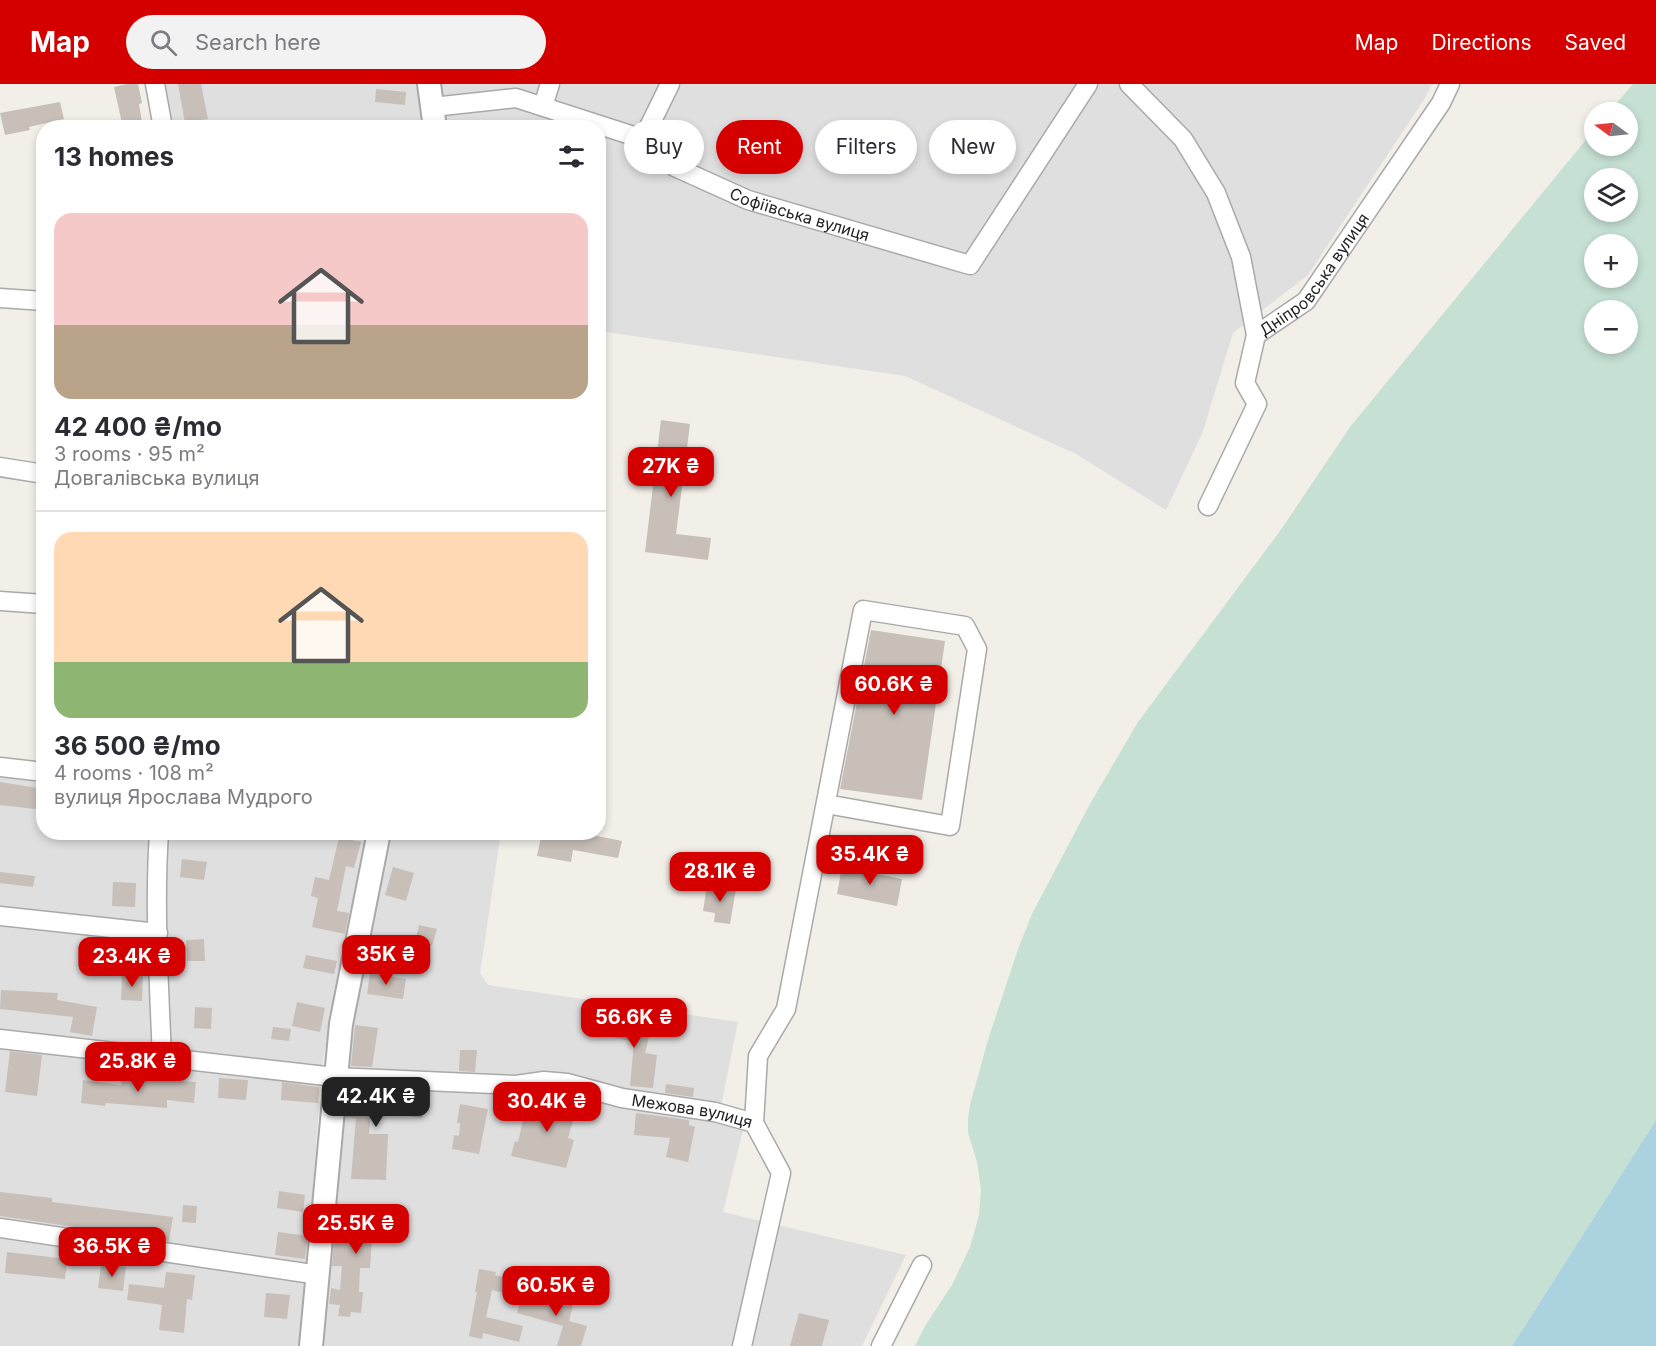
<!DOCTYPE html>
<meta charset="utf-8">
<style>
:root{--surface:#fff;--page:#f2f2f3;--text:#2b2b33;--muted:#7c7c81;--line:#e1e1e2;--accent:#d40000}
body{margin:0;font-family:Inter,sans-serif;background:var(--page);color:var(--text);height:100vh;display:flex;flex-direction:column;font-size:22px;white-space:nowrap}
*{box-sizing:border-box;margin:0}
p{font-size:20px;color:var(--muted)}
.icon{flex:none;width:33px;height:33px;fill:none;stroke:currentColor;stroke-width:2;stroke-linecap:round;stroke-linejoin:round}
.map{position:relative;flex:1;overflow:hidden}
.panel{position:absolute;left:36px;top:36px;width:570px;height:720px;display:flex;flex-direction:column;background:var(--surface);border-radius:24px;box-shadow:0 3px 9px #0003}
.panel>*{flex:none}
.guide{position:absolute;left:624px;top:36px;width:570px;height:54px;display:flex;gap:12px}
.needle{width:39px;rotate:285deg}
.fabs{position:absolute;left:1584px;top:18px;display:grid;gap:12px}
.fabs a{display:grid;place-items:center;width:54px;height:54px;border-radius:50%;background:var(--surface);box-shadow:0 3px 9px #0003;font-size:30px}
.price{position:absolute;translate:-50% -51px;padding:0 14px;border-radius:12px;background:var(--accent);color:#fff;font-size:20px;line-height:39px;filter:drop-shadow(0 2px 3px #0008)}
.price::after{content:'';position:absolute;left:50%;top:36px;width:18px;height:14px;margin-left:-9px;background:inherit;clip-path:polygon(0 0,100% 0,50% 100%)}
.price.current{background:#222;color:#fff}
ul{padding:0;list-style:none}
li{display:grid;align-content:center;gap:12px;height:318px;padding:0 18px}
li+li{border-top:2px solid var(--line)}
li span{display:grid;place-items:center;height:186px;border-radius:18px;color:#555}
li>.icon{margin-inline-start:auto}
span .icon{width:108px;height:108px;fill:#fffc;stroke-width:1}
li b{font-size:26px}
h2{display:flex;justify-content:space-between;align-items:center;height:72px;padding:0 18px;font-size:26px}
.chip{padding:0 21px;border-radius:27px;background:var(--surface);box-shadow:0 3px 9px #0003;font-size:21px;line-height:54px}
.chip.current{background:var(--accent);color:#fff}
header{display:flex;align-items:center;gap:36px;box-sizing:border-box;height:84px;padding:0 30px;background:var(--accent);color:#fff}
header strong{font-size:28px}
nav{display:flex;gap:33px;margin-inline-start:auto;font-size:21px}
.search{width:420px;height:54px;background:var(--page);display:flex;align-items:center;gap:15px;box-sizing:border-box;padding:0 21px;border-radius:33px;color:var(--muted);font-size:22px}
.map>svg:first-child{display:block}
</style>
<header>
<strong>Map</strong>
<div class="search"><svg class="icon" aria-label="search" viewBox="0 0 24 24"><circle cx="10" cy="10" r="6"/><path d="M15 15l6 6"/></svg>Search here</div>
<nav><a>Map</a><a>Directions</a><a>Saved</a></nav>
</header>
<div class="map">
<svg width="1656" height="1262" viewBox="0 0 1656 1262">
<rect width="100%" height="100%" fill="#f2efe9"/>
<!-- residential -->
<g fill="#e0dfdf">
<polygon points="162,0 418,0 424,43 169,43"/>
<polygon points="433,0 1432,0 1425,14 1308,191 1233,249 1202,350 1166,426 1076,370 905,292 599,247 598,44 439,43"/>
<polygon points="0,685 43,690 44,748 155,749 150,843 0,826"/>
<polygon points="167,749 370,749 321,986 169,965 164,842"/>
<polygon points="388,749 501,749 480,889 488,901 738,938 721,1022 746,1034 723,1128 906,1171 862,1262 318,1262 346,960"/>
<polygon points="0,836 150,853 153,964 0,947"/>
<polygon points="0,961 321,996 307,1182 0,1140"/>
<polygon points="0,1151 306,1195 300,1262 0,1262"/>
</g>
<!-- wetland -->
<path fill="#c6e0d4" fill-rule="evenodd" d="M1633,0H1656V1036L1512,1262H915L925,1242L952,1201L970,1163L979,1131L981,1106L977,1078L968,1049V1035L970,1021L988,956L1018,865L1032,830L1090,720L1138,638L1280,447L1350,343L1594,46V62H1628V28H1609ZM1594,94H1628V128H1594ZM1594,160H1628V194H1594ZM1594,226H1628V260H1594Z"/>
<!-- water -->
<polygon fill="#aad3df" points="1656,1036 1656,1262 1512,1262"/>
<!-- building -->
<g fill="#c7bfb8">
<polygon points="127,0 138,0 142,19 139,20 143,44 123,44 114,3"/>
<polygon points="178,0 201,0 208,35 185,39"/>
<polygon points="376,5 406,8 405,21 375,18"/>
<polygon points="60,18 64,35 29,43 30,46 5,51 0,29"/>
<polygon points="661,336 690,340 676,450 711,454 708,476 645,468"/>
<polygon points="871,546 945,557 922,716 840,705"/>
<polygon points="0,698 44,705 44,726 0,721"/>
<polygon points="542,748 577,748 622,757 618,774 573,766 571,778 537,772"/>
<polygon points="339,753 361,758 354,784 346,782 337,827 349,829 345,850 312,843 318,814 311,812 315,793 329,796"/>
<polygon points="182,775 207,778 204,796 180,793"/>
<polygon points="393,783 414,789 406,817 385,811"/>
<polygon points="842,783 902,795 897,822 837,810"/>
<polygon points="0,788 35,792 33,803 0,799"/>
<polygon points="113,798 136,799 135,823 112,822"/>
<polygon points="707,801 736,805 730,840 714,838 715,829 703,827"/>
<polygon points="419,841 437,845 432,862 415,858"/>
<polygon points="204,855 205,877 187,877 186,856"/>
<polygon points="306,871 337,877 334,890 303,884"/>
<polygon points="370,889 406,895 403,915 367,910"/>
<polygon points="122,890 143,891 142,917 121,916"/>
<polygon points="1,906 58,909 57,916 97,923 92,952 70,948 73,933 0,925"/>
<polygon points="297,918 325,924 320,948 292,942"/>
<polygon points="195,923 212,924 211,945 194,944"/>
<polygon points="610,925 625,928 622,938 651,945 645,969 657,971 653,1004 630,1002 634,958 605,951"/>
<polygon points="355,941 378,944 372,983 351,982"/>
<polygon points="273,943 291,945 289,957 271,955"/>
<polygon points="460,966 477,966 475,988 459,987"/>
<polygon points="10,967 42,971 37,1012 5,1008"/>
<polygon points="219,994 248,996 246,1016 218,1014"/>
<polygon points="122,995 146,997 147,995 196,998 194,1019 167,1016 167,1024 106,1019 105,1022 81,1019 83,996 121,1001"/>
<polygon points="282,998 319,1003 318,1019 281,1016"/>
<polygon points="666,1000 694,1004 693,1013 665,1009"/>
<polygon points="349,1005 369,1006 373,1008 404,1008 426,1013 422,1034 371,1026 369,1050 388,1050 386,1096 351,1095 356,1034 346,1033"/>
<polygon points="564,1013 579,1017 568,1054 574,1056 566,1084 511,1072 515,1057 518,1058 528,1014 561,1022"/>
<polygon points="460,1020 488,1025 479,1070 452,1065 454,1051 459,1052 460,1039 457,1039"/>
<polygon points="636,1029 689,1036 689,1041 695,1043 688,1078 666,1073 670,1054 634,1051"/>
<polygon points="279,1107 305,1111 303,1128 277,1124"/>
<polygon points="0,1108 52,1114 52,1118 173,1133 169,1157 0,1132"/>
<polygon points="183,1121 197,1122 196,1139 182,1138"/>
<polygon points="337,1127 401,1137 399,1152 394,1151 393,1158 372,1155 370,1184 360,1184 359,1208 363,1208 361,1229 351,1228 350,1233 338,1232 340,1221 329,1220 331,1204 340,1206 342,1182 332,1182"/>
<polygon points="278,1148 308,1152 305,1175 275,1171"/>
<polygon points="7,1168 67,1175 65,1195 5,1189"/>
<polygon points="101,1180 126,1183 123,1207 98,1204"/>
<polygon points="479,1185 496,1188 495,1191 523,1199 518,1213 492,1206 486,1233 523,1242 519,1258 483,1249 482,1255 469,1252 477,1208 475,1208"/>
<polygon points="166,1188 195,1191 192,1216 187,1215 184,1249 159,1246 162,1221 127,1216 129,1200 164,1204"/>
<polygon points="561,1205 576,1209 569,1237 587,1242 581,1262 557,1262 563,1242 517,1229 522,1211 557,1221"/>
<polygon points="266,1209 290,1211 287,1235 264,1233"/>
<polygon points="799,1229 829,1236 822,1262 790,1262"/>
</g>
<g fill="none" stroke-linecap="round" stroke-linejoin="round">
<!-- minor casing -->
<g stroke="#a9a9a9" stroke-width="21">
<g id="minor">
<polyline points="155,0 163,44"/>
<polyline points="1129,0 1183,55 1216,109 1241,173 1256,251"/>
<polyline points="543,22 550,0"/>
<path id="s1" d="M433,23L516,14L643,55L675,83L748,116L970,181L1088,0"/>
<polyline points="643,55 670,0"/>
<polyline points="0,214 44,217"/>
<polyline points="0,383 44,390"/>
<path id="s2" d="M1208,422L1257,320L1245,299L1256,251L1306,217L1441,19L1450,0"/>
<polyline points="0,517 44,520"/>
<polyline points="0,683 44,688"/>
<path d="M159,748C154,823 159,899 162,974"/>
<polyline points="0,832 158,849"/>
<path id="s3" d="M0,955L335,993L516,1001L544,997L567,999L622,1014L715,1028L754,1039L781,1089L742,1262"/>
<polyline points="754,1039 758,972 786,925 863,526 965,542 977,565 950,742 826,720"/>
<polyline points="0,1144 319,1191"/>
<polyline points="881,1262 922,1181"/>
</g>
</g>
<!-- tertiary casing -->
<g stroke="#a9a9a9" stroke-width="26">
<g id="tertiary">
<polyline points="429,0 435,44"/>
<polyline points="311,1262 341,940 379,748"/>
</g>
</g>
<!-- minor -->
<use href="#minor" stroke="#fff" stroke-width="18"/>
<!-- tertiary -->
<use href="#tertiary" stroke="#fff" stroke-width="22"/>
</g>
<g text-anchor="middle" stroke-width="4.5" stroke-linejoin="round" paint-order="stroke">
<!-- street labels -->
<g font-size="16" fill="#222" stroke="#fff">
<text dy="6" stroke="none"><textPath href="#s1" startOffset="393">Софіївська вулиця</textPath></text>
<text dy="6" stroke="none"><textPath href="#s2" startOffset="272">Дніпровська вулиця</textPath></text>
<text dy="6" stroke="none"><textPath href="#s3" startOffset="698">Межова вулиця</textPath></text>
</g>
</g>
</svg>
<div class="fabs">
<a><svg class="needle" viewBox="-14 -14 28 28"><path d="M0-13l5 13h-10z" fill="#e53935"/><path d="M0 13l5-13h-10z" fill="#7c7c81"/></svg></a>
<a><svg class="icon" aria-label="layers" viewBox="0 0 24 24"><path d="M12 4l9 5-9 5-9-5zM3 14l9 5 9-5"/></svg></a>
<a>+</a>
<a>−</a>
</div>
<b class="price" style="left:671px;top:414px">27K ₴</b>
<b class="price" style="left:894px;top:632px">60.6K ₴</b>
<b class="price" style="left:870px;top:802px">35.4K ₴</b>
<b class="price" style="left:720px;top:819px">28.1K ₴</b>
<b class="price" style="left:386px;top:902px">35K ₴</b>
<b class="price" style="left:132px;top:904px">23.4K ₴</b>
<b class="price" style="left:634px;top:965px">56.6K ₴</b>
<b class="price" style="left:138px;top:1009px">25.8K ₴</b>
<b class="price current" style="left:376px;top:1044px">42.4K ₴</b>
<b class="price" style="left:547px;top:1049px">30.4K ₴</b>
<b class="price" style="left:356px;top:1171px">25.5K ₴</b>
<b class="price" style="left:112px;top:1194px">36.5K ₴</b>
<b class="price" style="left:556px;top:1233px">60.5K ₴</b>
<div class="guide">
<a class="chip">Buy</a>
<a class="chip current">Rent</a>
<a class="chip">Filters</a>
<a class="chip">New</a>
</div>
<section class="panel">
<h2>13 homes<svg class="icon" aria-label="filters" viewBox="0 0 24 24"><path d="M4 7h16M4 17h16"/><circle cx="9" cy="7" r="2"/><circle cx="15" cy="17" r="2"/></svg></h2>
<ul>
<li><span style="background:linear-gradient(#f6c9c9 60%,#b9a48a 0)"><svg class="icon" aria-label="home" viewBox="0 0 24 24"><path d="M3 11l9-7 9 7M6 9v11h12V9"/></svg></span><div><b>42 400 ₴/mo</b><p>3 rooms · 95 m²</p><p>Довгалівська вулиця</p></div></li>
<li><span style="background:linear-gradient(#ffd9b3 70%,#8fb573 0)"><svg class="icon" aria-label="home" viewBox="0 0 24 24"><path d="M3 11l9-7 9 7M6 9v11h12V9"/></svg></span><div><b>36 500 ₴/mo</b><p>4 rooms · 108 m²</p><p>вулиця Ярослава Мудрого</p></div></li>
</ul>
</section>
</div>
